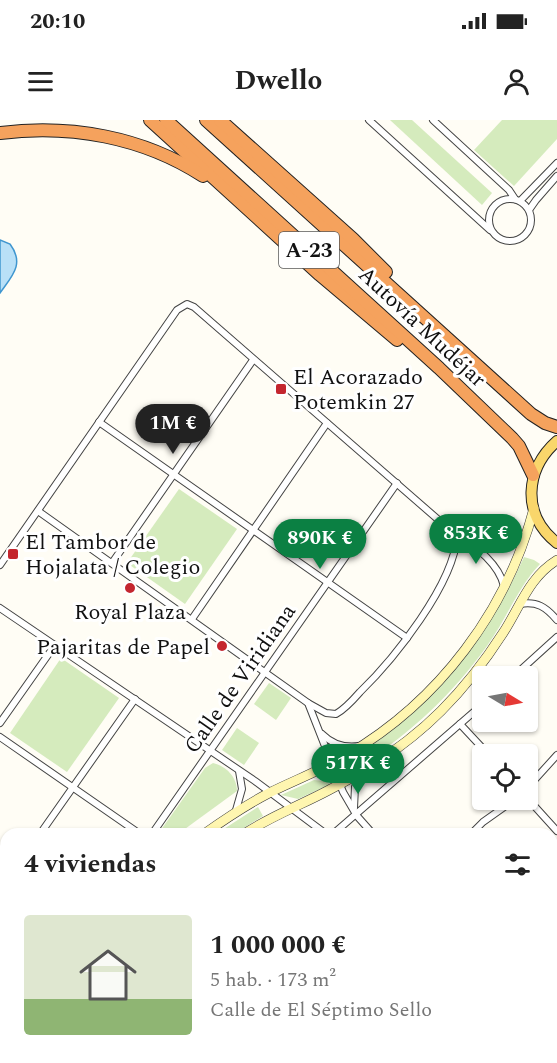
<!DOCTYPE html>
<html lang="es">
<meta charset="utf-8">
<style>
:root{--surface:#fff;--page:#f6f6f6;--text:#222;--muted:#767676;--accent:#0b8043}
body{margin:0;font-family:Spectral,serif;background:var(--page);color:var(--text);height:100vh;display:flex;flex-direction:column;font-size:22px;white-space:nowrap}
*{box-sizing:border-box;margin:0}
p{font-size:20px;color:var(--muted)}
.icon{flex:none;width:33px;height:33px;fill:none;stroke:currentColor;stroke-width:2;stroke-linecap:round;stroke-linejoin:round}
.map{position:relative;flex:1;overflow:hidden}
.panel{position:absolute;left:0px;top:708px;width:558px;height:236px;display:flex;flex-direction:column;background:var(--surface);border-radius:18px 18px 0 0;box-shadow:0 2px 4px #0004}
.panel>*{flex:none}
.needle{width:39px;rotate:100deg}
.tools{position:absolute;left:472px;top:546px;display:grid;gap:12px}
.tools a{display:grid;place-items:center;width:66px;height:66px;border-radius:6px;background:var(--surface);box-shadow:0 2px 4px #0004;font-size:30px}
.price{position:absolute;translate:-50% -51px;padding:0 14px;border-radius:21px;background:var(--accent);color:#fff;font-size:20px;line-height:39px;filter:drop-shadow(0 2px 3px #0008)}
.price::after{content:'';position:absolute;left:50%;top:36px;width:18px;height:14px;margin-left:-9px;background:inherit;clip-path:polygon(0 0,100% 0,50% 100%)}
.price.selected{background:#222;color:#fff}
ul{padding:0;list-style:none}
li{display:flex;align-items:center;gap:18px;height:150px;padding:0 24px}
li span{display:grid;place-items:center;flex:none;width:168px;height:120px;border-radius:6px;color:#555}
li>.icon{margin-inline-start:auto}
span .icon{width:72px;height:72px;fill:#fffc;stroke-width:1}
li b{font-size:26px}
h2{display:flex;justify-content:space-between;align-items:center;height:72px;padding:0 24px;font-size:26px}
.status{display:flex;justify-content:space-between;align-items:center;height:42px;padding:0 30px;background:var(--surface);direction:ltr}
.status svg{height:16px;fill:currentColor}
header{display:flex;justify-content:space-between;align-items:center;height:78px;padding:0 24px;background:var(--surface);font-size:27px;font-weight:700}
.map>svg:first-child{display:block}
</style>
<div class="status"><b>20:10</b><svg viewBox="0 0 49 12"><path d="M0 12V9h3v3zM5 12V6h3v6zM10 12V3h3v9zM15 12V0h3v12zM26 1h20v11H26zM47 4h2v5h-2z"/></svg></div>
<header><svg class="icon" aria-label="menu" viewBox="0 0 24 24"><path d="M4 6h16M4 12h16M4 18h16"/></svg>Dwello<svg class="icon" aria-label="person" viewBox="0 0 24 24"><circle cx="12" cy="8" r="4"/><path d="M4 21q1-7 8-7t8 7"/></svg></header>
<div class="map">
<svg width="557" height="943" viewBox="0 0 557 943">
<rect width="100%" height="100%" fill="#fffdf5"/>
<!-- green -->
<g fill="#d5ebbd">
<polygon points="390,0 412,0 492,73 482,85"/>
<polygon points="502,0 557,0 557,19 514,66 474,30"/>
<polygon points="179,369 237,409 185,484 127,443"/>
<path d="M524,437L534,440L540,444C518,467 506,500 487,526C450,578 402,621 348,653L343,643C424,593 485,524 524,437Z"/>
<polygon points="61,538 119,578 67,652 10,613"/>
<polygon points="269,563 291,578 276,600 254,584"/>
<polygon points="237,608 259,623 244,645 222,630"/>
<path d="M213,643C226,646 237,657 237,671L178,714H158L205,648Z"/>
<polygon points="314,660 324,661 331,664 298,679 281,675"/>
<polygon points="258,687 263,696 234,714 216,714"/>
<polygon points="557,782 557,875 552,879 552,786"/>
<polygon points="382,938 466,938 471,943 384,943 380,939"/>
</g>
<!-- water -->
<path fill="#b9e0f7" stroke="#3f96cf" stroke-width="1.5" d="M0,120L10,124C25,144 12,156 0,173Z"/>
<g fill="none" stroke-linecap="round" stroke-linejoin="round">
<!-- minor casing -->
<g stroke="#444" stroke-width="8">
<g id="minor">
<polyline points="369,0 490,110"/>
<polyline points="433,0 509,70 515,79"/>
<circle cx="510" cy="100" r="21"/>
<polyline points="520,81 557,43"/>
<polyline points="529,90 536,80 557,56"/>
<polyline points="99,302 407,518"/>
<polyline points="38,391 308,583 343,672 357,696 373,714"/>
<polyline points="112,443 253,240"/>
<path d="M0,445L177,190L187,184L194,187L457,416C477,426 499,445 504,466"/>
<path d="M520,484C537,481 546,487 557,500"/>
<polyline points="0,488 255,661 326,714"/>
<polyline points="192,499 327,303"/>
<polyline points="514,556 557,517"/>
<path d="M308,583L326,593L336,594C345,589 353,580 360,572C394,539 454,464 457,416"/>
<polyline points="0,603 55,525"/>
<polyline points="460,604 488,634"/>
<path d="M322,614C333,625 345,628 359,626"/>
<polyline points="0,617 140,714"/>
<polyline points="528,667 557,635"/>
<polyline points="528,679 557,711"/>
<polyline points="354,688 355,667 360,654"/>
<polyline points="236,690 242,669 239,651"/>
<polyline points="40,714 135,579"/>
<polyline points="152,714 397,363"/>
<polyline points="333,714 483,584"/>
<polyline points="471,714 483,702 514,680"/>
<polyline points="0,760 6,767"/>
<polyline points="552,769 557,764"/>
<polyline points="552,898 557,895"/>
<polyline points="552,914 557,919"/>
<polyline points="154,938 159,943"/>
<polyline points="339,938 344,943"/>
<polyline points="368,938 373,943"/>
<polyline points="525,938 529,943"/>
<polyline points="221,943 226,938"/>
<polyline points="353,943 361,938"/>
<polyline points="500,943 506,938"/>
</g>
</g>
<!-- secondary casing -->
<g stroke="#333" stroke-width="10">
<g id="secondary">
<path d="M204,714C225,699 246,685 269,673C295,660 322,650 347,635C439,581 507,491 534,388"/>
<path d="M244,714C271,696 301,685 329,670C370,649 408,624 441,591C464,568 485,541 503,513C520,487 529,457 557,440"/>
</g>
</g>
<!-- primary casing -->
<g stroke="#222" stroke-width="12">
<path id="primary" d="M557,321C525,349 521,395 557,423"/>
</g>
<!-- trunk casing -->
<g stroke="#222" stroke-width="12">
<g id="trunk">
<polyline points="0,911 6,909"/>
<polyline points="60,938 62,943"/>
</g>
</g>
<!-- motorway casing -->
<g stroke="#222" stroke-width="14">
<g id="motorway">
<polyline points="150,0 320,155 397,220"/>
<polyline points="166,0 439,248 512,318 519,326 533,355"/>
<polyline points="206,0 531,294 545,303 557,307"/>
<polyline points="220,0 353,119 386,152"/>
<path d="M0,13C70,4 143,17 203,56"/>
</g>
</g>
<!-- minor -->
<use href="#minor" stroke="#fff" stroke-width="6"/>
<!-- secondary -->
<use href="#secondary" stroke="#fff6b0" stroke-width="9"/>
<!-- primary -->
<use href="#primary" stroke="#f9d66b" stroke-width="10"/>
<!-- trunk -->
<use href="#trunk" stroke="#f7bc64" stroke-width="10"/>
<!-- motorway -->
<use href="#motorway" stroke="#f5a25d" stroke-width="12"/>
<!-- tram -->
<g stroke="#c4262e" stroke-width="1.5">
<polyline points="552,775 557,771"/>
<polyline points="552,902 557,888"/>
<polyline points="552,914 557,928"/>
<polyline points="531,938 536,943"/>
</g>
</g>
<!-- markers -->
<g fill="#c4262e" stroke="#fff" stroke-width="2">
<rect x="275" y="263" width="12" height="12" rx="3"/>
<rect x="7" y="428" width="12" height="12" rx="3"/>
<circle cx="130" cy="468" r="6"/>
<circle cx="222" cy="526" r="6"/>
</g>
<g text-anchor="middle" stroke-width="6" stroke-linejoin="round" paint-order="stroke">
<!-- shield labels -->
<rect fill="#fff" stroke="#585858" stroke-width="1.5" x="279" y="112" width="60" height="36" rx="4.5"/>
<g font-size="21" font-weight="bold" fill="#111">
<text x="309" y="137">A-23</text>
</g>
<!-- street labels -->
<g font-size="22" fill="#111" stroke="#fff">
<text transform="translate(423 206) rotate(43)" y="8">Autovía Mudéjar</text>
<text transform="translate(239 558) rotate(-55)" y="8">Calle de Viridiana</text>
</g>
<!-- poi labels -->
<g font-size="22" fill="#111" stroke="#fff" text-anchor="start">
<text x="293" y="264">El Acorazado<tspan x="293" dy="25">Potemkin 27</tspan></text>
<text x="25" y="429">El Tambor de<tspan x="25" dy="25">Hojalata / Colegio</tspan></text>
<text x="130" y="499" text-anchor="middle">Royal Plaza</text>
<text x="210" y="534" text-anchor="end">Pajaritas de Papel</text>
</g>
</g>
</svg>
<div class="tools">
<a><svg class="needle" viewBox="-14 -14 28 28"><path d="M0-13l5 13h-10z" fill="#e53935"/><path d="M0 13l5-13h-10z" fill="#767676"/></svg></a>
<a><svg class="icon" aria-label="locate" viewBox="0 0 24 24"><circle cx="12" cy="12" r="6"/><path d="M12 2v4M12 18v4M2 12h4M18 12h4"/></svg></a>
</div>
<b class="price selected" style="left:173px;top:335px">1M €</b>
<b class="price" style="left:476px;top:445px">853K €</b>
<b class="price" style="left:320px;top:450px">890K €</b>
<b class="price" style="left:358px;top:675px">517K €</b>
<section class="panel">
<h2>4 viviendas<svg class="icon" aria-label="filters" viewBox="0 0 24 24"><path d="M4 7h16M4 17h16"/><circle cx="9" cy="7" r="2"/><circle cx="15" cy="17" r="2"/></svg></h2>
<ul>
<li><span style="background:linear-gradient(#dfe7d0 70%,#8fb573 0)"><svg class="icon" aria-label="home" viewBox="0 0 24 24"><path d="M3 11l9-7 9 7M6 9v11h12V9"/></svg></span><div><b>1 000 000 €</b><p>5 hab. · 173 m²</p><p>Calle de El Séptimo Sello</p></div></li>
</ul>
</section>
</div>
